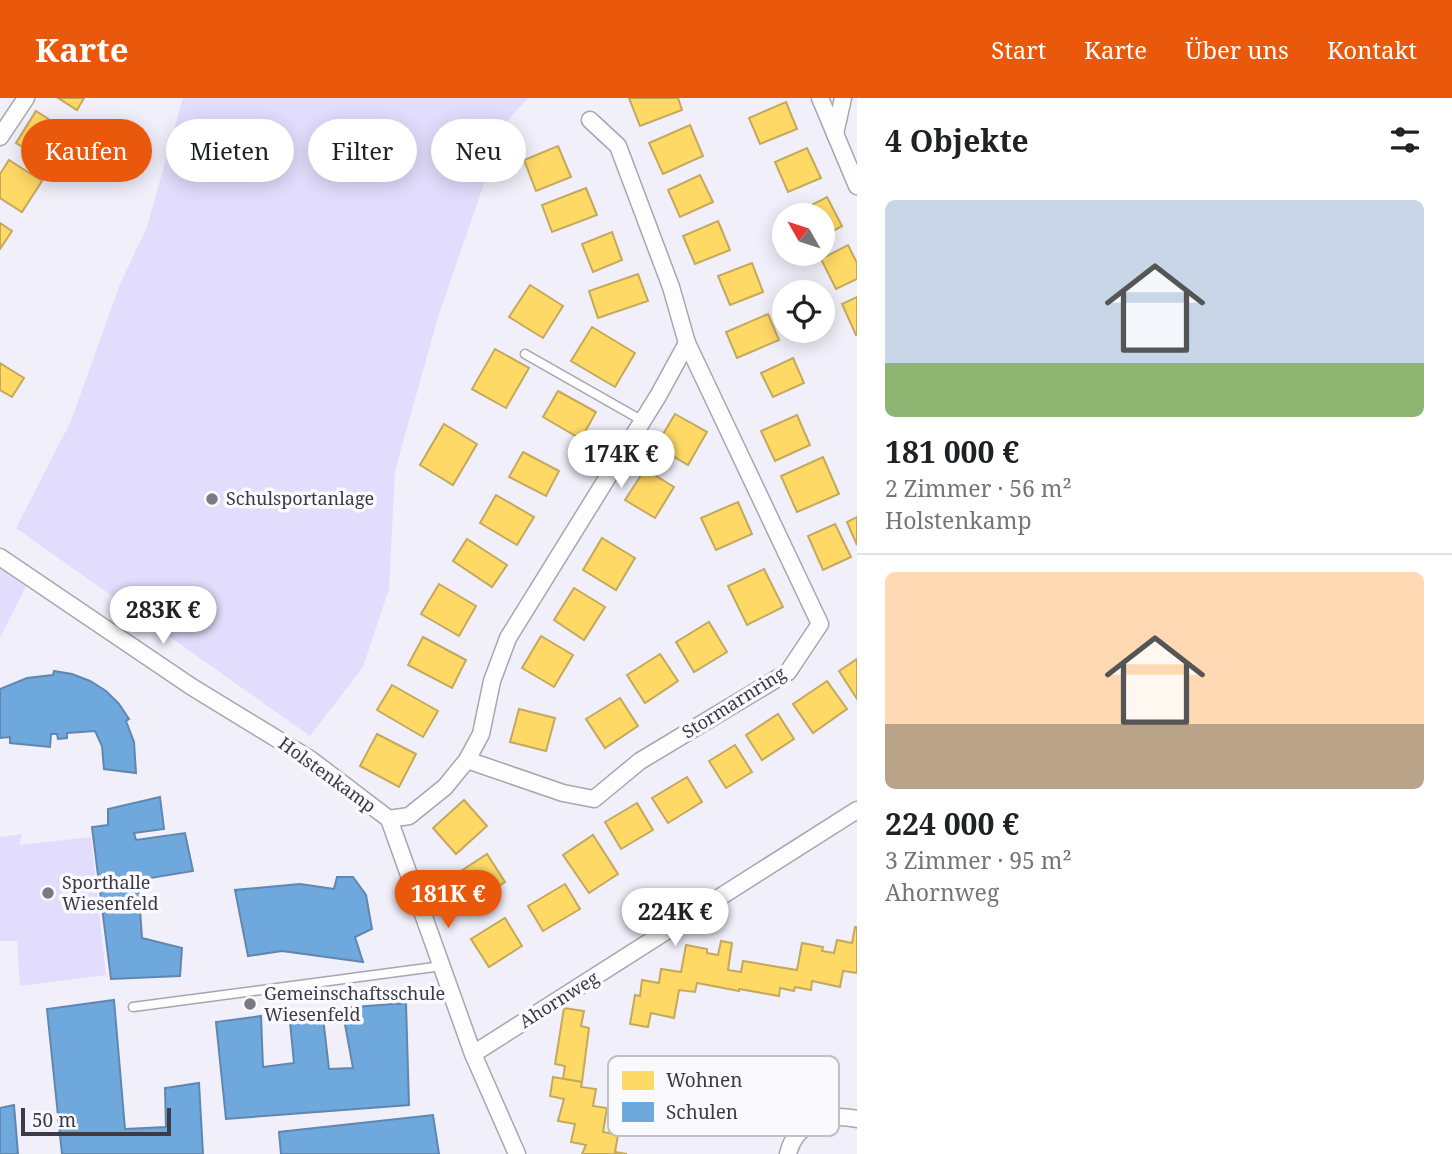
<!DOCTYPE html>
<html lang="de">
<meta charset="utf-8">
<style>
:root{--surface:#fff;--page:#f2f2f2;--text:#202124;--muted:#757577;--line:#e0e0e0;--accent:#ea580c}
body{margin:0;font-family:"Noto Serif",serif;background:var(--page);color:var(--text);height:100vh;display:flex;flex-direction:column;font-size:26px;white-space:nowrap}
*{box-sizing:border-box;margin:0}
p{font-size:23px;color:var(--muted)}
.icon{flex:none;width:38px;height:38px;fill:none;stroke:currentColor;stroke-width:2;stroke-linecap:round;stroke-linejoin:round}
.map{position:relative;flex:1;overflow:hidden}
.details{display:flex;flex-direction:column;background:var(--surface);width:595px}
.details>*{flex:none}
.banner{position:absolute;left:21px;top:21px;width:665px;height:63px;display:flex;gap:14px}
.needle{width:46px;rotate:309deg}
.tools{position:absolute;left:772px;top:105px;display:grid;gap:14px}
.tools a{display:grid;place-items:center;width:63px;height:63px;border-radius:50%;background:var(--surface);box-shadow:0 4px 18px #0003;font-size:35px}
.scale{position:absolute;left:21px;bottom:18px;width:150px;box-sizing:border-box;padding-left:7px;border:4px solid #3c3a45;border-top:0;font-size:19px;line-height:24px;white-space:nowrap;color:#3c3a45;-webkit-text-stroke:5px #faf9fe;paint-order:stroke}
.price{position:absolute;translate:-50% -60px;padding:0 16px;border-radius:24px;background:#fff;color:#222;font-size:23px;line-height:46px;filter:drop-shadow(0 2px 4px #0008)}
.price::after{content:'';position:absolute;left:50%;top:42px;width:21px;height:16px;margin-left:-10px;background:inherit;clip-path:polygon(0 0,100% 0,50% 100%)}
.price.current{background:var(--accent);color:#fff}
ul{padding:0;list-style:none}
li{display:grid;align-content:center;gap:14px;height:371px;padding:0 28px}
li+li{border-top:2px solid var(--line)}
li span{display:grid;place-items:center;height:217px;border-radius:10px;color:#555}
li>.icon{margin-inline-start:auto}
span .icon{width:126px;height:126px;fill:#fffc;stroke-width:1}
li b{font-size:30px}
h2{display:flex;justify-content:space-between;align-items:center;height:84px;padding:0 28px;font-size:30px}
.pill{padding:0 24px;border-radius:32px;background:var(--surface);box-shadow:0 4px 18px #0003;font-size:24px;line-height:63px}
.pill.current{background:var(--accent);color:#fff}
header{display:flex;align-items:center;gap:42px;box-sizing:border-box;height:98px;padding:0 35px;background:var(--accent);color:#fff}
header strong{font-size:33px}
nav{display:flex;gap:38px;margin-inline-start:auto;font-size:24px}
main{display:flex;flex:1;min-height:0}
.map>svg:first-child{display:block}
</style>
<header>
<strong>Karte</strong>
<nav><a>Start</a><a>Karte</a><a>Über uns</a><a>Kontakt</a></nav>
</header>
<main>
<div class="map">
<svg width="857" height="1056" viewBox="0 0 857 1056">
<rect width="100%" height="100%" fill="#f0effa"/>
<!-- green -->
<g fill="#e2ddfd">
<polygon points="183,0 528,0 505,25 438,219 395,373 389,491 363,569 310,638 16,430 71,323 120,186 147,129"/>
<polygon points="0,466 28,485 0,539"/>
<polygon points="22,736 19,747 91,739 106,877 20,888 17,843 0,843 0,739"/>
</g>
<!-- homes -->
<g fill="#ffd966" stroke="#c4a95c" stroke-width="2">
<polygon points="58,0 84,0 77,12"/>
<polygon points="629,0 678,0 682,12 640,28"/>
<polygon points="786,4 797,31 760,46 749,20"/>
<polygon points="36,13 69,34 49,65 16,45"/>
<polygon points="690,27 703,58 663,76 649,45"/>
<polygon points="558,48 571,79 536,93 524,62"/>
<polygon points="807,50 821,80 788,94 775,64"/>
<polygon points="9,62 42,83 22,114 0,100 0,76"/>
<polygon points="700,77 713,104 680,119 668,92"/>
<polygon points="586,90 597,117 552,134 542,107"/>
<polygon points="827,99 842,128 822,139 822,117 799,117 798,114"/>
<polygon points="718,123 730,152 695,166 683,138"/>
<polygon points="0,125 12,133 0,151"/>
<polygon points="612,134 622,162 593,174 582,146"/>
<polygon points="848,147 857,165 857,181 836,191 821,161"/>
<polygon points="752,165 763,194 730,207 718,178"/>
<polygon points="638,176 648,203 598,220 589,193"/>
<polygon points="530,187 563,208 543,240 509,219"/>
<polygon points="857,199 857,237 856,237 842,206"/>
<polygon points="768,216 779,242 737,260 726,234"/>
<polygon points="592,229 635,255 615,289 571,263"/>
<polygon points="495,251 529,270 506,310 472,291"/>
<polygon points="793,260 804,285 773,299 761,275"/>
<polygon points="0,265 24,280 12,299 0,292"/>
<polygon points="558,293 596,314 581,341 543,319"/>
<polygon points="675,316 707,334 688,367 656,348"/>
<polygon points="797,317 810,347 775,363 761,333"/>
<polygon points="444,326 477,346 453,387 420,367"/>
<polygon points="523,354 559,373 546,398 509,379"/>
<polygon points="823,359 839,396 797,414 781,378"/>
<polygon points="645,371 674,389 655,420 625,402"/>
<polygon points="496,397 534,419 517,447 480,425"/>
<polygon points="738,404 752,436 716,452 701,420"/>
<polygon points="857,419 857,447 847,424"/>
<polygon points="835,426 851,459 823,472 808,438"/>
<polygon points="602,440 635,460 616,492 583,472"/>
<polygon points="467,441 507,467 492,489 453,463"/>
<polygon points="764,471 783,509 747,527 728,488"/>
<polygon points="439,486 476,508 459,538 421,516"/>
<polygon points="574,490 605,509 584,542 554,522"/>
<polygon points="709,524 727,554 694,574 676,544"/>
<polygon points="541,538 573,557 554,589 522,570"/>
<polygon points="423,539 466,562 452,590 408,567"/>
<polygon points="660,556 678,583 645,605 627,577"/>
<polygon points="857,561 857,601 839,573"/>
<polygon points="827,583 847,611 813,635 793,606"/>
<polygon points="392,587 438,613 423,639 377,612"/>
<polygon points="620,600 638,628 605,650 586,621"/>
<polygon points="519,611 555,620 546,653 510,644"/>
<polygon points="778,616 794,641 762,662 746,637"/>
<polygon points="377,636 416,656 399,689 360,668"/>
<polygon points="735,647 752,674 726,690 709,663"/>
<polygon points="687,679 702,704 668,725 652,700"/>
<polygon points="464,702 487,728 456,756 433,730"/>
<polygon points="637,705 653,732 621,751 605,724"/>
<polygon points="593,737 618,776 589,795 563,757"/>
<polygon points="487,756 505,784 472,805 455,777"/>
<polygon points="565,786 580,811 543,833 528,808"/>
<polygon points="505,820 522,848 489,869 471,841"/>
<polygon points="855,829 857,829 857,875 843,873 840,889 812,883 811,892 795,889 794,893 780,890 779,898 739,891 739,893 697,885 695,894 679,892 674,920 651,915 648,929 630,926 635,897 640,898 642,882 659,885 661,871 681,874 686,847 707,851 707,855 718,857 721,843 732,845 728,872 741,874 743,863 797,872 802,845 823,849 822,853 834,855 837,842 852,845"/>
<polygon points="564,910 584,913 581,928 589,930 582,984 563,981 565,968 555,966"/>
<polygon points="553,979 582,984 581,989 596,991 593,1008 607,1010 603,1034 618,1037 615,1054 627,1056 582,1056 586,1047 571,1044 575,1026 558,1023 564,1001 550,998"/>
</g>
<!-- schools -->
<g fill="#6fa8dc" stroke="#6087af" stroke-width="2">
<polygon points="54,573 72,576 90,583 106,593 119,606 129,621 126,623 134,644 136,675 104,671 102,648 95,633 67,635 67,640 58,641 57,636 51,636 50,649 10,645 10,639 0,640 0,591 27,580 53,577"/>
<polygon points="160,699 164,731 134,735 136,742 185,735 193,773 138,782 142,840 182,850 180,878 111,881 92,729 108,727 108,711"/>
<polygon points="337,779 353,779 366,797 372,831 355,839 363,864 282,853 248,858 235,792 300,786 334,791"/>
<polygon points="114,902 125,1031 166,1029 165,990 199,985 203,1056 62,1056 47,911"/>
<polygon points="406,905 409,1007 226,1021 216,924 261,918 263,969 294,965 289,914 322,911 329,971 353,970 342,910"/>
<polygon points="14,1007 18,1056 0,1056 0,1010"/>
<polygon points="433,1017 439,1056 281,1056 279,1034"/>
</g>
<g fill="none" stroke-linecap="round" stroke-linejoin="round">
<!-- service casing -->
<g stroke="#a7a6b0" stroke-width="11">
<g id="service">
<polyline points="525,256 643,323"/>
<polyline points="133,909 442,868"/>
</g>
</g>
<!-- minor casing -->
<g stroke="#a7a6b0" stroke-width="19">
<g id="minor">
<polyline points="820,0 857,88"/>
<polyline points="835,36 843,0"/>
<polyline points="0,39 26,0"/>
<polyline points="0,459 192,589 310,661 389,721 473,956 517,1056"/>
<polyline points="467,662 563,695 594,701 640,663 788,574 820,526 687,245"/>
<polyline points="389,721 409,718 445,689 467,662 481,636 492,583 508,540 658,298 687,245 671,189 618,48 590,22"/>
<polyline points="473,956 857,712"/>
<path d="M788,1056C796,1023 827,1015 857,1021"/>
</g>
</g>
<!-- service -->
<use href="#service" stroke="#fdfdfe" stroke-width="8"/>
<!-- minor -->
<use href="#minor" stroke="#fdfdfe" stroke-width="16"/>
</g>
<!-- markers -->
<g fill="#7b7984" stroke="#faf9fe" stroke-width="2.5">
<circle cx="212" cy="401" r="7"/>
<circle cx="48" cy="795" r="7"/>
<circle cx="250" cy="906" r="7"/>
</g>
<g text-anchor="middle" stroke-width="7" stroke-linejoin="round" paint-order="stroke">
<!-- poi labels -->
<g font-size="18" fill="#3c3a45" stroke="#faf9fe" text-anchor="start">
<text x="226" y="407">Schulsportanlage</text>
<text x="62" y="791">Sporthalle<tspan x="62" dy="21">Wiesenfeld</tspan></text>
<text x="264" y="902">Gemeinschaftsschule<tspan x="264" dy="21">Wiesenfeld</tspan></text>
</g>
<!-- street labels -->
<g font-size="18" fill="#3c3a45" stroke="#faf9fe">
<text transform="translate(734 605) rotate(-32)" y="6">Stormarnring</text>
<text transform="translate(327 677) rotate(36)" y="6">Holstenkamp</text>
<text transform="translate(559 902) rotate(-32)" y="6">Ahornweg</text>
</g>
</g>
<!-- legend -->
<rect x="608" y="958" width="231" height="80" rx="10" fill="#faf9fe" stroke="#c1c0c6" stroke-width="2"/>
<rect x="622" y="973" width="32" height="19" fill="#ffd966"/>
<rect x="622" y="1004" width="32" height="20" fill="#6fa8dc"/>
<g font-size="19" fill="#3c3a45">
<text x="666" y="989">Wohnen</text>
<text x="666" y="1021">Schulen</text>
</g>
</svg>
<div class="tools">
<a><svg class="needle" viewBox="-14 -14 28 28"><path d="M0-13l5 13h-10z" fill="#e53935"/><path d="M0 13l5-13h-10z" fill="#757577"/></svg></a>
<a><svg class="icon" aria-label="locate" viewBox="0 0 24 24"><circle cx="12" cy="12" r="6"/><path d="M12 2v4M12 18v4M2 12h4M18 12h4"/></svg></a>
</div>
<div class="scale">50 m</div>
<b class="price" style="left:621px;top:392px">174K €</b>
<b class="price" style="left:163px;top:548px">283K €</b>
<b class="price current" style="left:448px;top:832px">181K €</b>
<b class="price" style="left:675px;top:850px">224K €</b>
<div class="banner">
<a class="pill current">Kaufen</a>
<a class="pill">Mieten</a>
<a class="pill">Filter</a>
<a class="pill">Neu</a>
</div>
</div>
<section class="details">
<h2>4 Objekte<svg class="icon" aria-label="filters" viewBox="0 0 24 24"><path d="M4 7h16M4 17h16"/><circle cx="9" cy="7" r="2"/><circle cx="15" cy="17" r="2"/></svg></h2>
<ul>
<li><span style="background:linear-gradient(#c9d6e8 75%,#8fb573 0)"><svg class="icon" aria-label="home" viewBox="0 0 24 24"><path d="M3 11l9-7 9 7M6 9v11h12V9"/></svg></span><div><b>181 000 €</b><p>2 Zimmer · 56 m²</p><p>Holstenkamp</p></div></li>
<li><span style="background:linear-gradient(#ffd9b3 70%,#b9a48a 0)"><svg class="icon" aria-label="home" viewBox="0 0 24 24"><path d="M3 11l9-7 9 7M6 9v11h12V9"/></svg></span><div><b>224 000 €</b><p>3 Zimmer · 95 m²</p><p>Ahornweg</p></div></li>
</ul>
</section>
</main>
